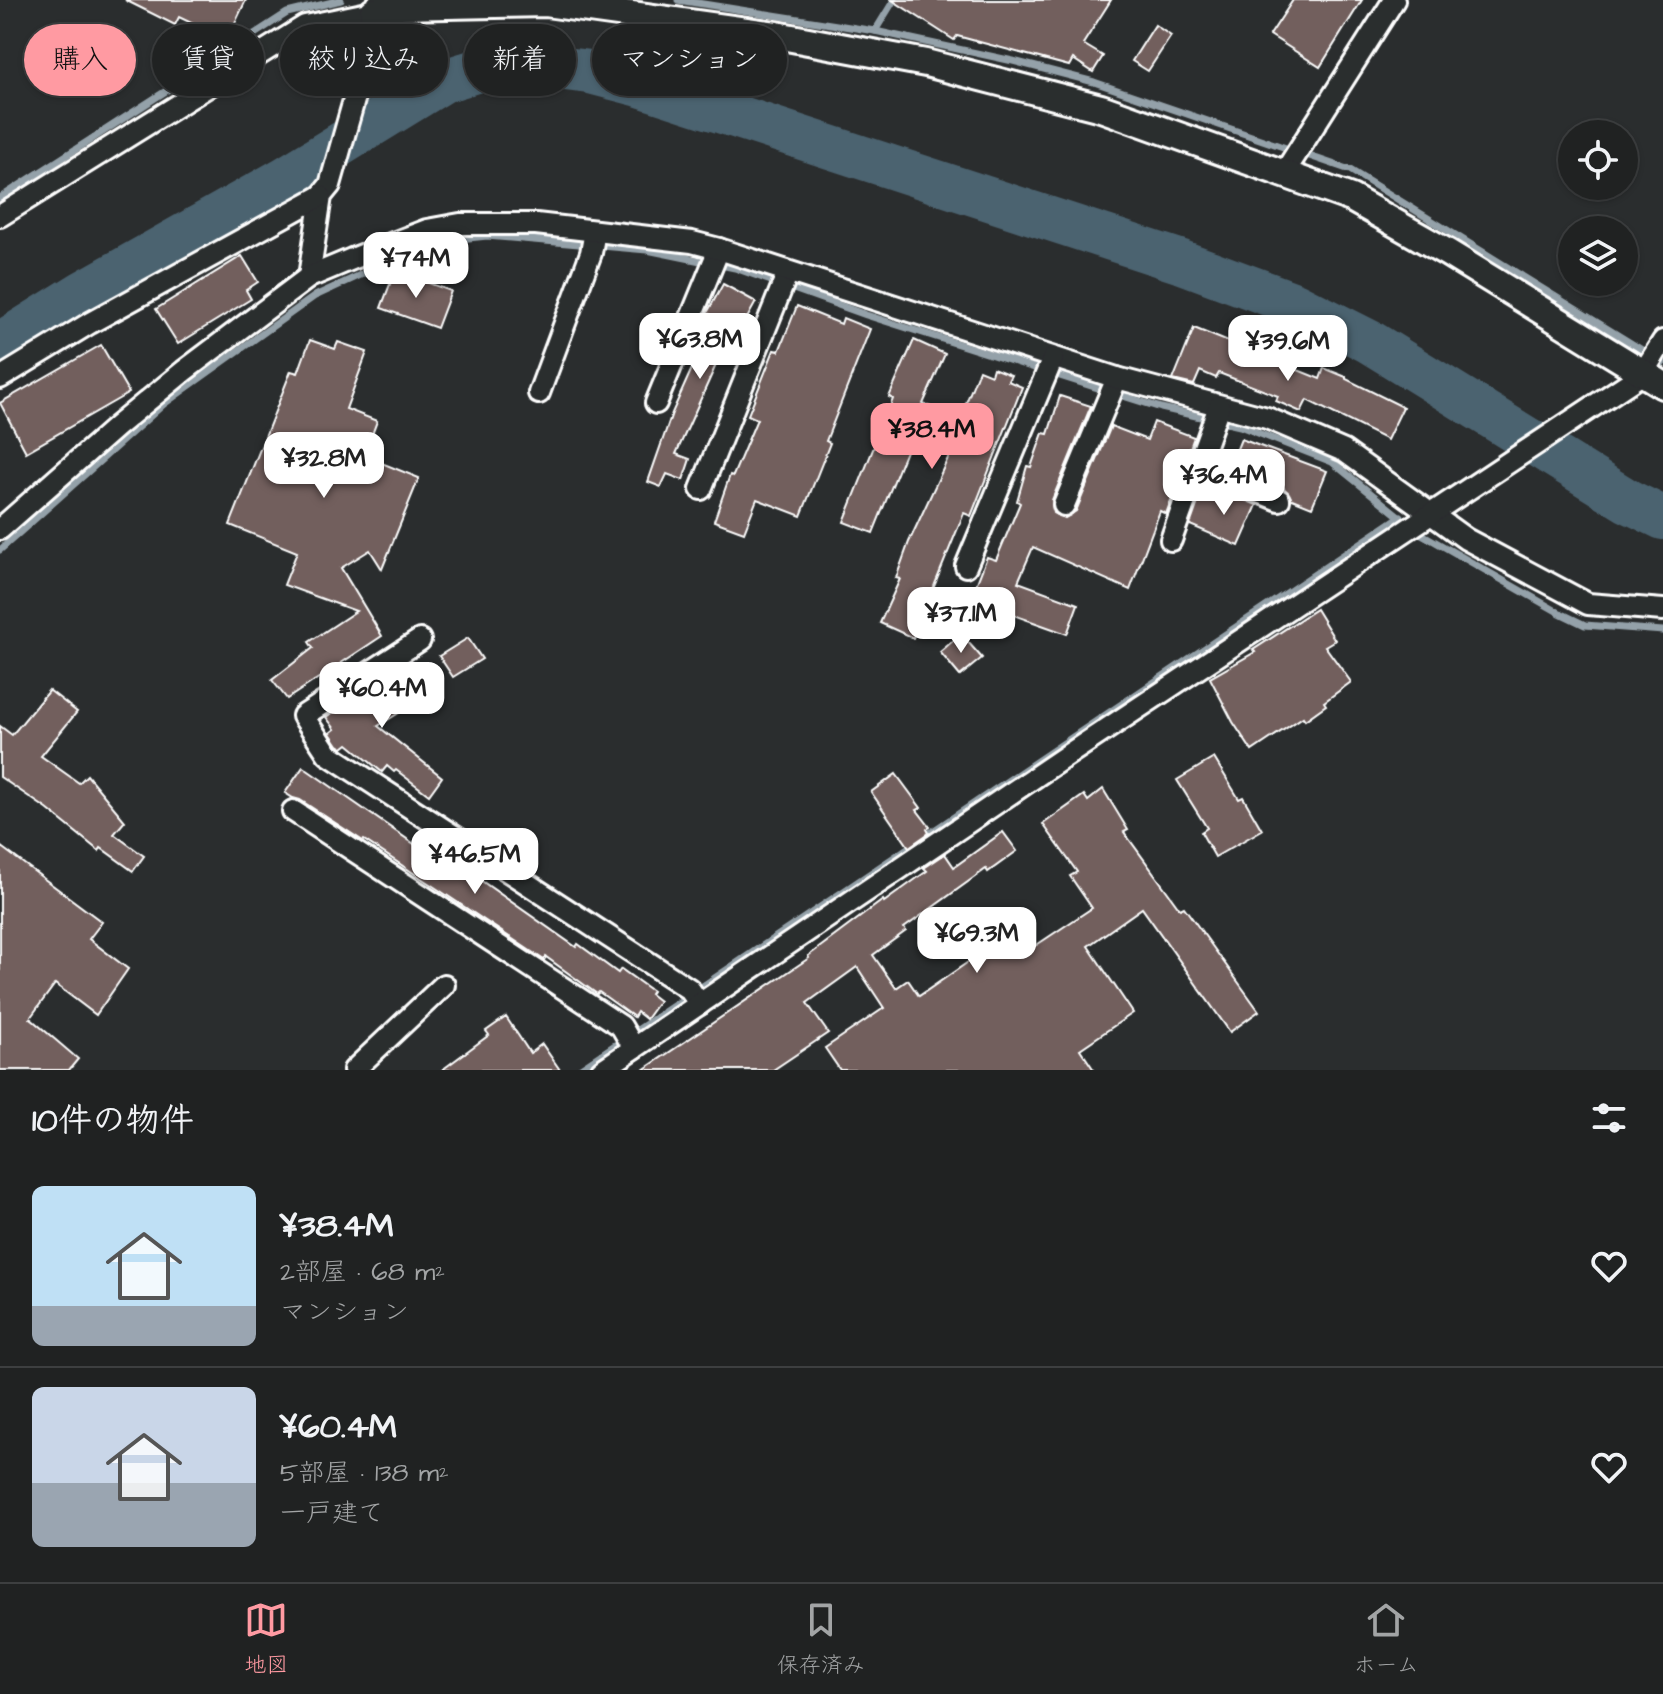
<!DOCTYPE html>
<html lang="ja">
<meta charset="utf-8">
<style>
:root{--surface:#202222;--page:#2d2f2f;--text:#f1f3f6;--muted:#a2a4a5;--line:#3d3f40;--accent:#ff9aa2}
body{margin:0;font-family:"Architects Daughter","Klee One",sans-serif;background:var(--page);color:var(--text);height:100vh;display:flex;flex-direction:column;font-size:30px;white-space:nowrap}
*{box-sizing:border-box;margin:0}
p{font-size:26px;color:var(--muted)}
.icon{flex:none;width:44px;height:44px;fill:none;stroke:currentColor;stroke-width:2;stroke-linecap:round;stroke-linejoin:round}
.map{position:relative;height:1070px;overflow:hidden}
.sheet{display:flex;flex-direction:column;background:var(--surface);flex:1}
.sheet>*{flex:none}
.guide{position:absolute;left:24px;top:24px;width:800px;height:72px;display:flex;gap:16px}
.buttons{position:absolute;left:1558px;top:120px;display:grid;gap:16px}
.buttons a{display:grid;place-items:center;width:80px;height:80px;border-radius:50%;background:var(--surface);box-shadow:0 2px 6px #0004,0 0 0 2px var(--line);font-size:40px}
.price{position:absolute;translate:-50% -68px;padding:0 18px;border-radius:16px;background:#fff;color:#222;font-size:26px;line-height:52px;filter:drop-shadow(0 2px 4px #0008)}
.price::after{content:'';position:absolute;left:50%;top:48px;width:24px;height:18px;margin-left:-12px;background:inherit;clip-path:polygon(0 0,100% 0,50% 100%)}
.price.selected{background:var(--accent);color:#111}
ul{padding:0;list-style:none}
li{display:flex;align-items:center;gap:24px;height:200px;padding:0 32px}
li+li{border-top:2px solid var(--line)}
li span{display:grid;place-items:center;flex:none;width:224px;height:160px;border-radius:12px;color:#555}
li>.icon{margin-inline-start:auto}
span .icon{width:96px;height:96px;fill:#fffc;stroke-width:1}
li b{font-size:34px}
h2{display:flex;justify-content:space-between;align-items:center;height:96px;padding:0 32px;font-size:34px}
.pill{padding:0 28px;border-radius:36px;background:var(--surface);box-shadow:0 2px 6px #0004,0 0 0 2px var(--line);font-size:28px;line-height:72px}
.pill.selected{background:var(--accent);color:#111}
.tabs{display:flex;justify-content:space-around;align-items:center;height:112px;border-top:2px solid var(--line);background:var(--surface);font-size:22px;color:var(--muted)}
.tabs a{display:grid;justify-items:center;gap:4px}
.tabs .selected{color:var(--accent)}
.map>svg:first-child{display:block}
</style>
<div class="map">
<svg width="1663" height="1070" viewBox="0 0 1663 1070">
<rect width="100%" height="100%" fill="#2a2d2e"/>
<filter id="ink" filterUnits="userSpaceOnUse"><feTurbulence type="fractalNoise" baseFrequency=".0125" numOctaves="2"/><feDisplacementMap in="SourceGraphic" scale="16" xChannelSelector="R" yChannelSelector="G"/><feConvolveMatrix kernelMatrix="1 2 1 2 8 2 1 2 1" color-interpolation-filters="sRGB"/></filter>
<g filter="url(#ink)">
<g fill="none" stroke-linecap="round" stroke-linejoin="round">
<!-- stream -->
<g stroke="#94a1a9" stroke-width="7">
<polyline points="678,0 875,31 1013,61 1094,82 1350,170 1663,363"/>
<polyline points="875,31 894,0"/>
<polyline points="0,198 287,13 341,0"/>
<polyline points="0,550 164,404 315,296 432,242 487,236 647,250 735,268 866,315 1161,408 1240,426 1332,462 1420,533 1560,613 1585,625 1663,631"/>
<polyline points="578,1070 1401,516"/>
</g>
<!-- river -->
<polyline stroke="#4c6370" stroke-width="44" points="0,344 82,293 284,179 443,81 479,70 531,65 590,72 640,85 1182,262 1295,304 1370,342 1628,501 1663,518"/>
</g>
<!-- building -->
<g fill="#725f5d" stroke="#fff" stroke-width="2">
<polygon points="125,0 246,0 227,40 179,17 175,25"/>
<polygon points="892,0 1111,0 1083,44 1103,56 1093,72 1073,59 1069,66 957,36 954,40"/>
<polygon points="1293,0 1362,0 1320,67 1270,35"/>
<polygon points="1155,25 1171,36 1148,71 1132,61"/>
<polygon points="242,256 258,282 246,290 251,299 178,344 156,309"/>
<polygon points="395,271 451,291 437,328 381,308"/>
<polygon points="723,284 756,302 740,331 733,327 676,454 690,459 683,480 667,474 661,487 648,482 672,413 715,317 707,313"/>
<polygon points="797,306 841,324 843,318 870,329 826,441 830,443 801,516 757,499 744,532 714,521 730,475 733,476 757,419 748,415 774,350 779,351"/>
<polygon points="1194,328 1320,379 1324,368 1346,377 1346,379 1403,407 1387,440 1307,400 1301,412 1276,401 1278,396 1219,373 1216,378 1200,371 1194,385 1173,380"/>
<polygon points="310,340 335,349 338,342 367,352 346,409 377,421 364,456 419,478 382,569 370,550 341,568 382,636 287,699 272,680 313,648 309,642 356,611 284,585 297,552 230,525 291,371 298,373"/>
<polygon points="914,340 945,354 923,404 960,418 979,370 991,375 993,368 1011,375 1008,381 1022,387 971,516 964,513 913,638 880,623 900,579 896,578 909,542 949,456 910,441 873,533 844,522 893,399 889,397"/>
<polygon points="101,345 129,393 26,452 0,403"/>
<polygon points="1060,396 1091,406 1052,500 1054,513 1065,518 1076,511 1111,426 1147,440 1154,422 1194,437 1166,514 1160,511 1130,590 1033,547 1018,582 1078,604 1067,634 997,609 997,623 958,624 957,599 971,598 987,557 996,560 1020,503 1017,501 1027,466 1031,467 1043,433 1048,434"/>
<polygon points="1241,439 1327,471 1312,507 1292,499 1284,488 1230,466"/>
<polygon points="1220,490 1257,505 1239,546 1190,525 1201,494 1216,500"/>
<polygon points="1316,609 1335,640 1325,646 1351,682 1324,702 1326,705 1305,720 1303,717 1252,751 1233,722 1210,678 1255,652 1253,650"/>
<polygon points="961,634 982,658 960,676 940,652"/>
<polygon points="468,638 482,659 453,677 439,656"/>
<polygon points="403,667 414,685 410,688 418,701 378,726 442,777 429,795 396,770 394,772 387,766 382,772 348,744 343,748 338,745 330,733 335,729 326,717"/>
<polygon points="49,690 77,712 41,756 79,783 87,775 125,821 114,834 144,856 133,871 101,848 99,851 47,809 0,777 0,726 12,735"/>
<polygon points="1214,758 1239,799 1243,797 1262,830 1215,857 1201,832 1207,828 1177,780"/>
<polygon points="303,767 423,850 425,847 471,878 473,875 576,947 578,944 618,973 621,969 652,991 650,994 659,1001 646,1019 637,1012 634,1017 599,992 597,994 546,957 544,960 364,840 363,841 300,800 293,798 285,793"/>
<polygon points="896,774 921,808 917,810 930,827 927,829 929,833 909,847 871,792"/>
<polygon points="1103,789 1128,830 1124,832 1180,909 1184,907 1259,1011 1230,1032 1142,908 1088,946 1133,1013 1080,1049 1094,1070 840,1070 825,1048 884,1008 857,967 807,1003 828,1033 773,1070 643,1070 809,958 808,956 883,900 884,902 927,871 924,868 945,854 954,867 1003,832 1017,851 988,872 986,869 904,928 906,931 873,955 896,988 908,980 919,996 974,958 977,964 1010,942 1020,956 1092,908 1070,876 1077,872 1043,824 1084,795 1088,801"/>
<polygon points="0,846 102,922 89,939 128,969 96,1015 55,984 30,1018 78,1059 69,1070 0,1070"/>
<polygon points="506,1017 530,1053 542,1044 560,1070 442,1070 489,1035 486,1031"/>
</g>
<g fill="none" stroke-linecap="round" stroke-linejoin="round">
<!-- minor casing -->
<g stroke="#fff" stroke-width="26">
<g id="minor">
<polyline points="1284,173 1394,0"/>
<polyline points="0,216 305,26 373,12"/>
<polyline points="309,277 321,196 330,185 354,100 373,12 378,3"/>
<polyline points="0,378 90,323 321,196"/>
<polyline points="539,393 591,253 595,231"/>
<polyline points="656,403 719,249"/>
<polyline points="1198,467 1279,500"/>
<polyline points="701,489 788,272"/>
<polyline points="1064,505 1117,378"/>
<polyline points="0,529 117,426 184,371 309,277 352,259 427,230 460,224 536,224 692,242 719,249 1117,378 1267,418 1344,451 1466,539 1588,604 1663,610"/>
<polyline points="1171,540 1219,406"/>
<polyline points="966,566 1053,358"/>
<polyline points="420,640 303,716 328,754 689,989 700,1004"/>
<polyline points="293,811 621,1026 634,1048"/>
<polyline points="354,1070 444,985"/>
<polyline points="602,1070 1069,754 1642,374 1663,341"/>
</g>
</g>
<!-- tertiary casing -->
<g stroke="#fff" stroke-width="32">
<polyline id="tertiary" points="373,12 400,6 546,3 776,35 926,63 1101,108 1351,198 1448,253 1663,385"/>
</g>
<!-- minor -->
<use href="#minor" stroke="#2a2d2e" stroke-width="20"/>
<!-- tertiary -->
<use href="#tertiary" stroke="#2a2d2e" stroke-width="26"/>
</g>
</g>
</svg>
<div class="buttons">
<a><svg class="icon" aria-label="locate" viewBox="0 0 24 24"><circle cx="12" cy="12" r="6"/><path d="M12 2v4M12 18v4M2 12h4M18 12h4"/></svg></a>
<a><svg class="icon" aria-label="layers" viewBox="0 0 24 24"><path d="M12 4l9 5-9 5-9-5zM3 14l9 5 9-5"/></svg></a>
</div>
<b class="price" style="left:416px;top:300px">¥74M</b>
<b class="price" style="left:700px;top:381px">¥63.8M</b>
<b class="price" style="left:1288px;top:383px">¥39.6M</b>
<b class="price selected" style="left:932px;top:471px">¥38.4M</b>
<b class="price" style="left:324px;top:500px">¥32.8M</b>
<b class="price" style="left:1224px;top:517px">¥36.4M</b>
<b class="price" style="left:961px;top:655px">¥37.1M</b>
<b class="price" style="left:382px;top:730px">¥60.4M</b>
<b class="price" style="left:475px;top:896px">¥46.5M</b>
<b class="price" style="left:977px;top:975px">¥69.3M</b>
<div class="guide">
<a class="pill selected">購入</a>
<a class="pill">賃貸</a>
<a class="pill">絞り込み</a>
<a class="pill">新着</a>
<a class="pill">マンション</a>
</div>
</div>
<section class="sheet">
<h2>10件の物件<svg class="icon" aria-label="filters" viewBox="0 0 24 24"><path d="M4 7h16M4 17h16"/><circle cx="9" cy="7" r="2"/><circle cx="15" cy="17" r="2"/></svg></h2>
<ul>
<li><span style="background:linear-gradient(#bfe0f5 75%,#9aa5b1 0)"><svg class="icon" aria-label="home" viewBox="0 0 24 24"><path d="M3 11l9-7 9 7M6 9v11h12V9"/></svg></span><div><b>¥38.4M</b><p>2部屋 · 68 m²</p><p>マンション</p></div><svg class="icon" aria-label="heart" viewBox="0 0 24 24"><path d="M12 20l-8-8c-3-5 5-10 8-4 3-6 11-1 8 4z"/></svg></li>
<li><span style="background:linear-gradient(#c9d6e8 60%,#9aa5b1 0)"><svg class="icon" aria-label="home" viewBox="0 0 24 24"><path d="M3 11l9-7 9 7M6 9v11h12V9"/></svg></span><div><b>¥60.4M</b><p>5部屋 · 138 m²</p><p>一戸建て</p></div><svg class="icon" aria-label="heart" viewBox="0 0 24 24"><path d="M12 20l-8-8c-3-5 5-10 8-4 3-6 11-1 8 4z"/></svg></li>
</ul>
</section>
<nav class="tabs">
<a class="selected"><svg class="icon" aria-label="map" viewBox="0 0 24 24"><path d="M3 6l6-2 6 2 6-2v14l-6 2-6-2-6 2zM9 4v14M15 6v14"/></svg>地図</a>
<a><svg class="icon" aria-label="saved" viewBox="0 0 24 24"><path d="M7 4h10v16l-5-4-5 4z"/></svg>保存済み</a>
<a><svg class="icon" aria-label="home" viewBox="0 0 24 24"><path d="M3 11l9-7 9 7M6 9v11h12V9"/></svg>ホーム</a>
</nav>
